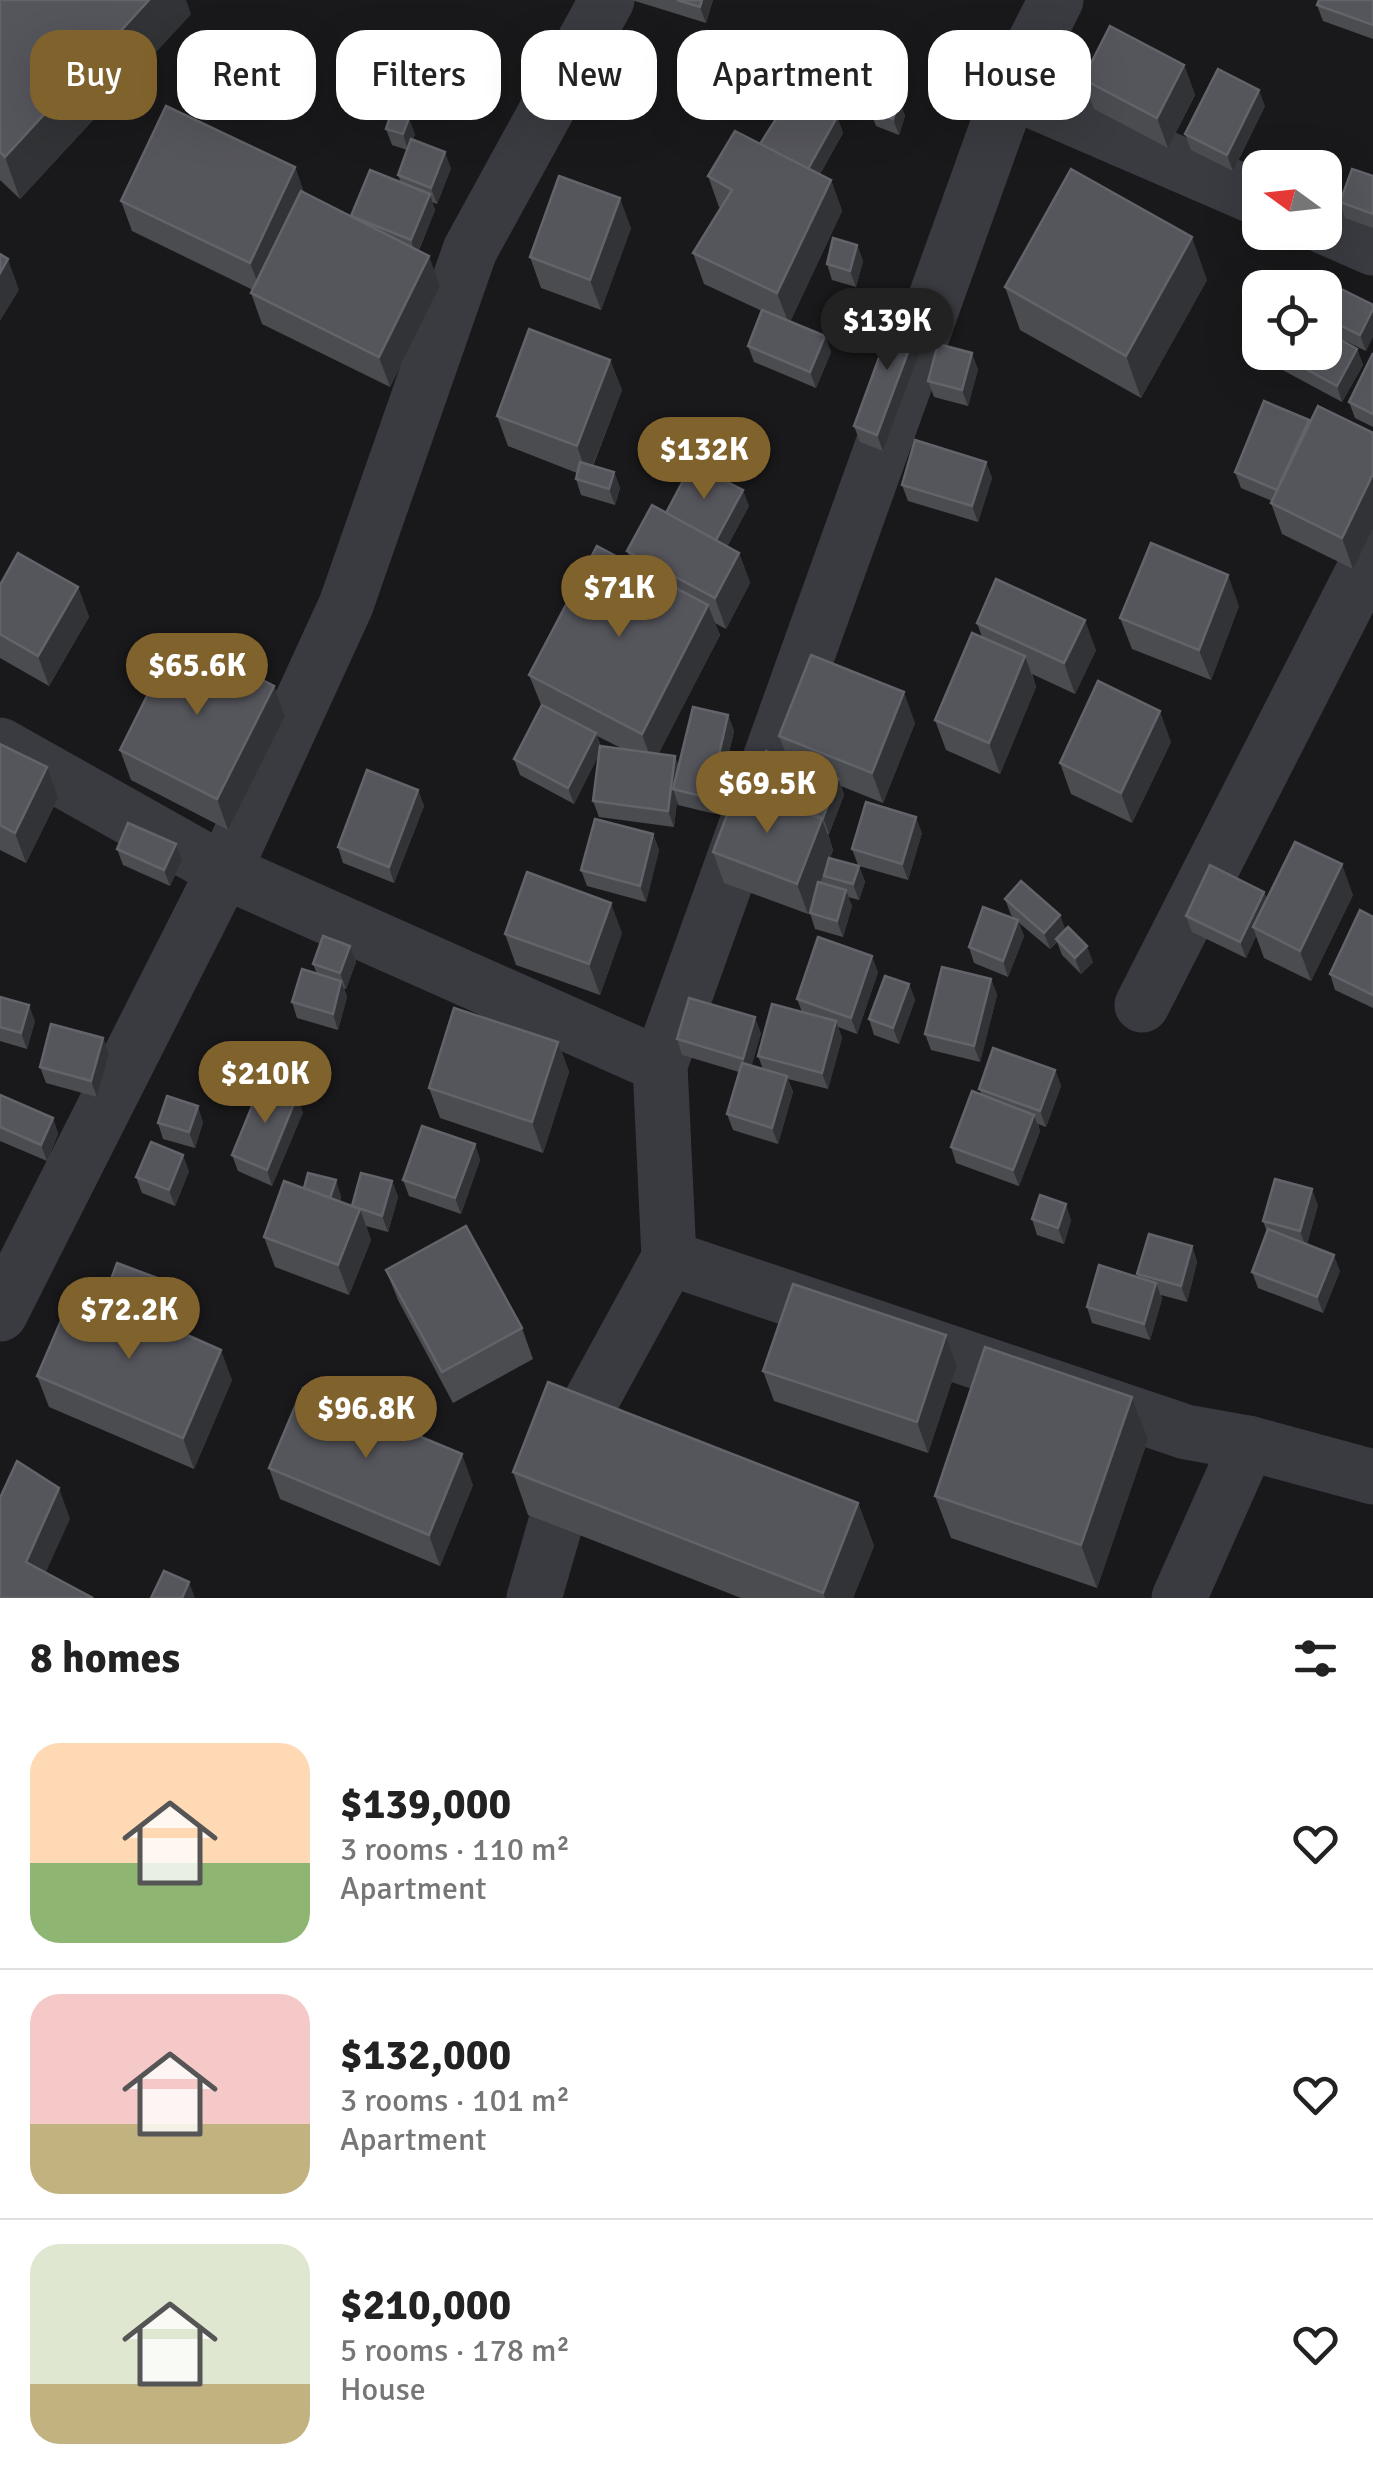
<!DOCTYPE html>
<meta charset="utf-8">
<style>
:root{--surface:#fff;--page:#f2f2f2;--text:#222;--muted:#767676;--line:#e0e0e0;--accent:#80622c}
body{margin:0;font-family:Signika,sans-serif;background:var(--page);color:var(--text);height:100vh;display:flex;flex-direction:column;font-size:38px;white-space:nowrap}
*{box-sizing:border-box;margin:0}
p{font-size:32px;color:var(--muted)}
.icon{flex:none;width:55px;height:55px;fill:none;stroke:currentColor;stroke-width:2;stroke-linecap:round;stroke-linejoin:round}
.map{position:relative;height:1598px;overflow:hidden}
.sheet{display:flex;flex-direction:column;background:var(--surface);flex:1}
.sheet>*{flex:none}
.top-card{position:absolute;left:30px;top:30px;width:1315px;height:90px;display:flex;gap:20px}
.needle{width:65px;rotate:285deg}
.controls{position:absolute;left:1242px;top:150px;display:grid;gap:20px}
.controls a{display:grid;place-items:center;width:100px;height:100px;border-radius:20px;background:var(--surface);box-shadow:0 10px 40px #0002;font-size:50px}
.price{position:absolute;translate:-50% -85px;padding:0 22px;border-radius:35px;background:var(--accent);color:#fff;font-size:32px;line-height:65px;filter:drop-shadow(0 2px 5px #0008)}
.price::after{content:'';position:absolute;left:50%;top:60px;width:30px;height:22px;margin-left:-15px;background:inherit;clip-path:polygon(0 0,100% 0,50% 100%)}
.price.on{background:#222;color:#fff}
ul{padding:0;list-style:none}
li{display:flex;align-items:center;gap:30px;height:250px;padding:0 30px}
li+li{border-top:2px solid var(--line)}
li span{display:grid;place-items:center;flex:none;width:280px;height:200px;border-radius:30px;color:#555}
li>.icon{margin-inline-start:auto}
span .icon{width:120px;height:120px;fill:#fffc;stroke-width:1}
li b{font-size:42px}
h2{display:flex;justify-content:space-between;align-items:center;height:120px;padding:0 30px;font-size:42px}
.tag{padding:0 35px;border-radius:30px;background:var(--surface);box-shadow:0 10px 40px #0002;font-size:35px;line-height:90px}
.tag.on{background:var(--accent);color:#fff}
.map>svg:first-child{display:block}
</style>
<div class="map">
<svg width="1373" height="1598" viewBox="0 0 1373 1598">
<rect width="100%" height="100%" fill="#19191b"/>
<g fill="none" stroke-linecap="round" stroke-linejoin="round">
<!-- minor -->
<g stroke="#3a3b40" stroke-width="55">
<polyline points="1010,91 1260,199"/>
<polyline points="1325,227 1373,248"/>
<polyline points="0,745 224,871 660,1065"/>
<polyline points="1142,1005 1373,552"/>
<polyline points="669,1258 1186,1432 1248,1443 1373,1477"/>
<polyline points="0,1314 224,871 346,605 470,250 607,0"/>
<polyline points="534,1598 591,1401 669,1258 660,1065 1010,91 1056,0"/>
<polyline points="1179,1598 1248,1443"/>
</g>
</g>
<!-- wall -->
<g fill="#4a4c50" fill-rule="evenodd">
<polygon points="0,0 191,14 20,199 0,180"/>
<polygon points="632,0 713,0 706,23"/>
<polygon points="1373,0 1373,39 1323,21 1317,5"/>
<polygon points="799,63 860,66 847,97 805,79"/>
<polygon points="1184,65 1195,95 1168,148 1094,109 1083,79"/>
<polygon points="899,100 905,116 899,135 876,126 870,110"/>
<polygon points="1265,106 1233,171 1191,150 1185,134"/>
<polygon points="837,117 843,133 820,174 831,180 842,211 790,322 825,336 831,352 816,388 754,362 748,346 762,311 704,284 693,253 721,208 719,207 708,176 760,144"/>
<polygon points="386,129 415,134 413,139 451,168 437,204 432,202 435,210 419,250 440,286 390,387 262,324 251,293 253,290 132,231 121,201 295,167 304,193 351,217 401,183 398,175 407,150 392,145"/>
<polygon points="1373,176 1373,228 1345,218 1340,202"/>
<polygon points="631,228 601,310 541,288 530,257"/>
<polygon points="857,245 863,261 856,287 832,280 827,264"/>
<polygon points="1207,280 1141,398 1020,330 1005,287"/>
<polygon points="1325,288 1373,305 1366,351 1325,331"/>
<polygon points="920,320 926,336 883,451 860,442 854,426"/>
<polygon points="1357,349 1363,365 1342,402 1275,366 1270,352 1325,352"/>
<polygon points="1373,353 1373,427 1355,418 1349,402"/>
<polygon points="610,360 622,390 593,466 614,472 620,488 615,505 581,495 576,479 577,473 508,446 497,416"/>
<polygon points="978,369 968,406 934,397 928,381"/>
<polygon points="1309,420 1353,569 1282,534 1271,503 1272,501 1241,488 1235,472"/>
<polygon points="986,462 992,478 978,522 908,501 902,485"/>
<path d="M749,506L727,547L739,553L750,583L726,629L715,623L720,635L658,754L678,766L728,715L734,731L715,814L678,805L677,801L674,827L599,817L593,801L599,754L574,804L520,775L514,759L542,707L529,675L632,564L627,551L666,513ZM597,736L623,749L601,746Z"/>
<polygon points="0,585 78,587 89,617 49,686 0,658"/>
<polygon points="1239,606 1211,680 1132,649 1120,618"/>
<polygon points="977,623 1096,650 1075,694 1032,674 1036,687 1000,774 946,750 935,720 982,637"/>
<polygon points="274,686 285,716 228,830 131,780 120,750"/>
<polygon points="915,723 883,803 841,786 844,795 829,834 828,834 833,850 830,858 858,865 852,849 922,833 908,880 859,866 865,882 859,900 848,897 852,906 843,937 815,929 810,913 811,907 808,914 724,883 713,852 751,793 750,790 788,759 779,736"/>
<polygon points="1171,742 1132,823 1071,794 1060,763"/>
<polygon points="0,744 58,798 26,863 0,850"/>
<polygon points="418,790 424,806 394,883 343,863 338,847"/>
<polygon points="653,834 659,850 646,902 587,886 581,870"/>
<polygon points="117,849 182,860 170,886 123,865"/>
<polygon points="1264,892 1267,899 1353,895 1311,981 1264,958 1256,936 1246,958 1192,932 1186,916"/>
<polygon points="1005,899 1060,915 1065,930 1093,962 1081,974 1062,955 1057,942 1050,949 1018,922 1024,936 1008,977 974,963 969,947 1016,920 1011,915"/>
<polygon points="1373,917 1373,1008 1335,990 1330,974"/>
<polygon points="622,933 600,995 516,965 505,934"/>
<polygon points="350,946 356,962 346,989 344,988 347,997 338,1030 297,1018 292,1002 317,974 313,964"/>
<polygon points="878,972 857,1034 838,1027 842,1038 828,1089 788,1079 793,1092 778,1144 733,1130 727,1114 739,1072 682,1055 677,1039 761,1033 751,1066 763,1069 758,1056 802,1012 797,999"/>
<polygon points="991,979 997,995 980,1062 931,1050 925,1034"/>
<polygon points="909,984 915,1000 899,1044 874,1035 869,1019"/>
<polygon points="0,997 35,1021 27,1049 0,1041"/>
<polygon points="103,1038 109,1054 97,1097 46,1083 40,1067"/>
<polygon points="558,1042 569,1072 543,1153 440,1118 429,1088"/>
<polygon points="1055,1070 1061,1086 1046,1127 1038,1124 1040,1131 1019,1186 956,1163 951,1147 982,1095 979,1089"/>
<polygon points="0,1095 53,1118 58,1134 47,1161 0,1141"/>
<polygon points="303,1112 272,1186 238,1171 232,1155"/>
<polygon points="203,1122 195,1148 163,1139 158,1123"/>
<polygon points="475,1144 480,1160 461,1214 409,1196 403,1180"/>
<polygon points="189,1171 175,1206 142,1193 136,1177"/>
<polygon points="392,1181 398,1197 388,1232 366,1226 371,1240 349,1295 275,1267 264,1237 304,1188 341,1196 340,1202 352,1206"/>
<polygon points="1318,1205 1307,1244 1340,1271 1323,1313 1258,1288 1252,1272 1267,1232 1263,1221"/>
<polygon points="1032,1219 1071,1220 1064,1244 1037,1235"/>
<polygon points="1192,1246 1197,1262 1187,1302 1161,1295 1162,1299 1150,1340 1092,1323 1087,1307 1138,1277 1137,1274"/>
<polygon points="386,1270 522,1328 533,1359 453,1403 398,1300"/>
<polygon points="104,1299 190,1304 180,1332 232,1380 194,1469 49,1407 37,1376"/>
<polygon points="946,1335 957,1366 928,1453 774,1401 763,1371"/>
<polygon points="1132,1397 1148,1439 1097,1588 951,1538 935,1496"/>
<polygon points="269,1468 473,1485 440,1566 280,1499"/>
<polygon points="513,1472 858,1503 874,1546 853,1598 741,1598 528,1515"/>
</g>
<!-- shaded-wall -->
<g fill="#323336">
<polygon points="149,0 186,0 191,14 20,199 5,157"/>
<polygon points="702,0 713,0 706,23 700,7"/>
<polygon points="854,50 860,66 847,97 841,81"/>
<polygon points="1184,65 1195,95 1168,148 1157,118"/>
<polygon points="1259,90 1265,106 1233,171 1227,155"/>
<polygon points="899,100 905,116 899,135 893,119"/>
<polygon points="837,117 843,133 811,189 806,173"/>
<polygon points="409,118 415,134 408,150 403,134"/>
<polygon points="445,152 451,168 437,204 431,188"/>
<polygon points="295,167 306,198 262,294 250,263"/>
<polygon points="831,180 842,211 789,324 777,293"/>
<polygon points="430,194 435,210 416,256 411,240"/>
<polygon points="620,198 631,228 601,310 590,280"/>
<polygon points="1192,237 1207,280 1141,398 1126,356"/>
<polygon points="857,245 863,261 856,287 850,271"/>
<polygon points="429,256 440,286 390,387 379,357"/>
<polygon points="8,259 19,290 0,321 0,273"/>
<polygon points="1373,309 1373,337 1366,351 1360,335"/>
<polygon points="920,320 926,336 883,451 877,435"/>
<polygon points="825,336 831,352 816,388 810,372"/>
<polygon points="1357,349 1363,365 1342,402 1337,386"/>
<polygon points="972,353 978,369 968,406 962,390"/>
<polygon points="610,360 622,390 588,477 577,446"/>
<polygon points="986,462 992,478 978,522 972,506"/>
<polygon points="614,472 620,488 615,505 609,489"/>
<polygon points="1373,474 1373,528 1353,569 1342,538"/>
<polygon points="743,490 749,506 721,558 716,542"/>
<polygon points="739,553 750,583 726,629 715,598"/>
<polygon points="1228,575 1239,606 1211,680 1199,650"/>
<polygon points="78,587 89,617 49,686 38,656"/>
<polygon points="708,605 720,635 653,765 642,734"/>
<polygon points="1085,620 1096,650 1075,694 1064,663"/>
<polygon points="1025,656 1036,687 1000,774 989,743"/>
<polygon points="274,686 285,716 228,830 217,799"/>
<polygon points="904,692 915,723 883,803 872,773"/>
<polygon points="1160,711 1171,742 1132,823 1121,793"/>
<polygon points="728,715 734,731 715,814 709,798"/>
<polygon points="596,733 602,749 574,804 568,788"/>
<polygon points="675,756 681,772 673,789 677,801 674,827 668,811"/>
<polygon points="47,767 58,798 26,863 15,833"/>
<polygon points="838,779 844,795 829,834 823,818"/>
<polygon points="418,790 424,806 394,883 389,867"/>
<polygon points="916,817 922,833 908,880 902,864"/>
<polygon points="822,819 833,850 808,914 797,884"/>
<polygon points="653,834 659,850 646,902 640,886"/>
<polygon points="176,844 182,860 170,886 164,870"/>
<polygon points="1342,864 1353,895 1311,981 1300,951"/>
<polygon points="859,866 865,882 859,900 853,884"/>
<polygon points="846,890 852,906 843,937 837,921"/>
<polygon points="1264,892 1270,908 1253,927 1256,936 1246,958 1240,942"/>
<polygon points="611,903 622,933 600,995 589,964"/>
<polygon points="1060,915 1066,931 1050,949 1044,933"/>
<polygon points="1018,920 1024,936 1008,977 1003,961"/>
<polygon points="350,946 356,962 346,989 340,973"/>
<polygon points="1087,946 1093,962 1081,974 1075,958"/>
<polygon points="872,956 878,972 857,1034 851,1018"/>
<polygon points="991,979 997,995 980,1062 974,1046"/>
<polygon points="341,981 347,997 338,1030 333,1014"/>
<polygon points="909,984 915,1000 899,1044 893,1028"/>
<polygon points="29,1005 35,1021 27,1049 21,1033"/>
<polygon points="755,1017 761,1033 749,1075 743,1059"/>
<polygon points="836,1021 842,1038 828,1089 822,1073"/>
<polygon points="103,1038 109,1054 97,1097 91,1081"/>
<polygon points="558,1042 569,1072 543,1153 532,1122"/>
<polygon points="1055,1070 1061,1086 1046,1127 1040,1111"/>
<polygon points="787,1076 793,1092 778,1144 772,1128"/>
<polygon points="297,1096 303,1112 272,1186 267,1170"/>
<polygon points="198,1106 203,1122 195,1148 189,1132"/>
<polygon points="1034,1115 1040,1131 1019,1186 1013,1170"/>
<polygon points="53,1118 58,1134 47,1161 41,1145"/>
<polygon points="475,1144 480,1160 461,1214 455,1198"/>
<polygon points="183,1155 189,1171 175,1206 169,1190"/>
<polygon points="336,1180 341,1196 335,1218 329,1202"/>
<polygon points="392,1181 398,1197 388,1232 382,1216"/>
<polygon points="1312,1189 1318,1205 1306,1247 1300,1231"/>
<polygon points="1066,1204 1071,1220 1064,1244 1058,1228"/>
<polygon points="360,1209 371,1240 349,1295 338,1265"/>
<polygon points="1192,1246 1197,1262 1187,1302 1181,1286"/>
<polygon points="1334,1255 1340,1271 1323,1313 1317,1297"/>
<polygon points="1156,1283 1162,1299 1150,1340 1144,1324"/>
<polygon points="184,1288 190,1304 174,1348 168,1332"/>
<polygon points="946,1335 957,1366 928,1453 917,1422"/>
<polygon points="221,1350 232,1380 194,1469 183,1438"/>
<polygon points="1132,1397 1148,1439 1097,1588 1081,1545"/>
<polygon points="462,1454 473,1485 440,1566 429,1535"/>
<polygon points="59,1488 70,1519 37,1592 26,1562"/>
<polygon points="858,1503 874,1546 853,1598 825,1598 823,1593"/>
<polygon points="189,1582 195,1598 182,1598"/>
</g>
<!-- building -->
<g fill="#55565c" stroke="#62646a" stroke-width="2.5">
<polygon points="0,0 149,0 5,157 0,152"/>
<polygon points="677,0 702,0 700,7"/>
<polygon points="1319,0 1373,0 1373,25 1317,5"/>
<polygon points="1110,26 1184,65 1157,118 1083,79"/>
<polygon points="812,32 854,50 841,81 799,63"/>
<polygon points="1218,69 1259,90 1227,155 1185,134"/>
<polygon points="876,92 899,100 893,119 870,110"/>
<polygon points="790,97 837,117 808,169 760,144"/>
<polygon points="166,106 295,167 250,263 121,201"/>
<polygon points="392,111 409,118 403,134 386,129"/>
<polygon points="735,131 831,180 777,293 693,253 732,190 708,176"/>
<polygon points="411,139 445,152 431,188 398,175"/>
<polygon points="1071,169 1192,237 1126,356 1005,287"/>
<polygon points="1352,169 1373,176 1373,214 1340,202"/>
<polygon points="370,170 430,194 411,240 351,216"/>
<polygon points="559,176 620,198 590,280 530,257"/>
<polygon points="301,191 429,256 379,357 251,293"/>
<polygon points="833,238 857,245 850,271 827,264"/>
<polygon points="0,254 8,259 0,273"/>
<polygon points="1307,272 1373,305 1373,309 1360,335 1325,318 1325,288 1299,288"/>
<polygon points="762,310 825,336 810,372 748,346"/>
<polygon points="896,311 920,320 877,435 854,426"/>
<polygon points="529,329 610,360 577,446 497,416"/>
<polygon points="1325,331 1357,349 1337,386 1275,352 1325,352"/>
<polygon points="938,344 972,353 962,390 928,381"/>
<polygon points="1373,353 1373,414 1349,402"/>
<polygon points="1264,401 1309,420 1277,490 1235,472"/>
<polygon points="1318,406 1373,433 1373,474 1342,538 1271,503"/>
<polygon points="915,440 986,462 972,506 902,485"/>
<polygon points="580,462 614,472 609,489 576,479"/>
<polygon points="692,464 743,490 716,540 666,513"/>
<polygon points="652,505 739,553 715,598 627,551"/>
<polygon points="1151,543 1228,575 1199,650 1120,618"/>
<polygon points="597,546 708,605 642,734 529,675"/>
<polygon points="18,553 78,587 38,656 0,634 0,585"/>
<polygon points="996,579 1085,620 1064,663 977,623"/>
<polygon points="972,633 1025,656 989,743 935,720"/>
<polygon points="177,636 274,686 217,799 120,750"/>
<polygon points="811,655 904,692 872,773 779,736"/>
<polygon points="1098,681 1160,711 1121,793 1060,763"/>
<polygon points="542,705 596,733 568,788 514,759"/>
<polygon points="693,707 728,715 709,798 673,789"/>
<polygon points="0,744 47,767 15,833 0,825"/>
<polygon points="600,746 675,756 668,811 593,801"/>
<polygon points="766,751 838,779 823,818 750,790"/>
<polygon points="367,770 418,790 389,867 338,847"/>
<polygon points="737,788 822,819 797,884 713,852"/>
<polygon points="866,802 916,817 902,864 852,849"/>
<polygon points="595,819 653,834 640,886 581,870"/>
<polygon points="128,823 176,844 164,870 117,849"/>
<polygon points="1295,842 1342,864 1300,951 1253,927"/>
<polygon points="829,858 859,866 853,884 824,876"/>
<polygon points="1210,865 1264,892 1240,942 1186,916"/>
<polygon points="527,872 611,903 589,964 505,934"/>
<polygon points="1021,881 1060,915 1044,933 1005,899"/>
<polygon points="818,882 846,890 837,921 810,913"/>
<polygon points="983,907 1018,920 1003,961 969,947"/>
<polygon points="1360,910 1373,917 1373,995 1330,974"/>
<polygon points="1068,927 1087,946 1075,958 1056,939"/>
<polygon points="323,936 350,946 340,973 313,964"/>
<polygon points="818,937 872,956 851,1018 797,999"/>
<polygon points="942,967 991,979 974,1046 925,1034"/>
<polygon points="302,969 341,981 333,1014 292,1002"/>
<polygon points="885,976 909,984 893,1028 869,1019"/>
<polygon points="0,997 29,1005 21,1033 0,1027"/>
<polygon points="689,998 755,1017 743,1059 677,1039"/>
<polygon points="772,1004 836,1021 822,1073 758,1056"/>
<polygon points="454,1008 558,1042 532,1122 429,1088"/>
<polygon points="51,1024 103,1038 91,1081 40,1067"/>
<polygon points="993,1048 1055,1070 1040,1111 979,1089"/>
<polygon points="742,1063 787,1076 772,1128 727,1114"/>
<polygon points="262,1082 297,1096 267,1170 232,1155"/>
<polygon points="972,1091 1034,1115 1013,1170 951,1147"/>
<polygon points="0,1095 53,1118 41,1145 0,1127"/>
<polygon points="167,1096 198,1106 189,1132 158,1123"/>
<polygon points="422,1126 475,1144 455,1198 403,1180"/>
<polygon points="151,1142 183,1155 169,1190 136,1177"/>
<polygon points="308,1173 336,1180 330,1198 304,1188"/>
<polygon points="361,1173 392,1181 382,1216 352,1206"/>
<polygon points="1275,1179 1312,1189 1300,1231 1263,1221"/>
<polygon points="284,1181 360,1209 338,1265 264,1237"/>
<polygon points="1040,1195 1066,1204 1058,1228 1032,1219"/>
<polygon points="466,1226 522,1328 442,1372 386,1270"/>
<polygon points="1268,1229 1334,1255 1317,1297 1252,1272"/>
<polygon points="1149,1234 1192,1246 1181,1286 1137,1274"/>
<polygon points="117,1263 184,1288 170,1327 104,1299"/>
<polygon points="1099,1265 1156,1283 1144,1324 1087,1307"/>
<polygon points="793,1284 946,1335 917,1422 763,1371"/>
<polygon points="76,1286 221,1350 183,1438 37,1376"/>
<polygon points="985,1347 1132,1397 1081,1545 935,1496"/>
<polygon points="548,1382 858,1503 823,1593 513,1472"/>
<polygon points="303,1388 462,1454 429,1535 269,1468"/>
<polygon points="17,1461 59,1488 26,1562 93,1598 0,1598 0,1498"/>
<polygon points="164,1571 189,1582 182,1598 151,1598"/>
</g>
</svg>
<div class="controls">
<a><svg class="needle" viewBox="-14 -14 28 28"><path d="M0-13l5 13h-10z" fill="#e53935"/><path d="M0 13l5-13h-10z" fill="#767676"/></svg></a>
<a><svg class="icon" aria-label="locate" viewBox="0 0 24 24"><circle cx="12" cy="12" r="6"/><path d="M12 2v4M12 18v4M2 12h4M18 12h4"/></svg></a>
</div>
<b class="price on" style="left:887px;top:373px">$139K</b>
<b class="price" style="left:704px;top:502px">$132K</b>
<b class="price" style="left:619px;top:640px">$71K</b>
<b class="price" style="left:197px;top:718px">$65.6K</b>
<b class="price" style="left:767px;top:836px">$69.5K</b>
<b class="price" style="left:265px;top:1126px">$210K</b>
<b class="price" style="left:129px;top:1362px">$72.2K</b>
<b class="price" style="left:366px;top:1461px">$96.8K</b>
<div class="top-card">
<a class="tag on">Buy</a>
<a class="tag">Rent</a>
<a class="tag">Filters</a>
<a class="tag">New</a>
<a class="tag">Apartment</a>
<a class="tag">House</a>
</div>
</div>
<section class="sheet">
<h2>8 homes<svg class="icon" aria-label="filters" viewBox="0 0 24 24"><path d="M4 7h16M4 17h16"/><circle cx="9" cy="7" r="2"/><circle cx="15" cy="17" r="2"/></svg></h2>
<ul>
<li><span style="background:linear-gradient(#ffd9b3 60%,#8fb573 0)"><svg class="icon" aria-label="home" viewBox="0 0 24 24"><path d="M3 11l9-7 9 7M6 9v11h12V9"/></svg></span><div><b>$139,000</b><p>3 rooms · 110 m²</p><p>Apartment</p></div><svg class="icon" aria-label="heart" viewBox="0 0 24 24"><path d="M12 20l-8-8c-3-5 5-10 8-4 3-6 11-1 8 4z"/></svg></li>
<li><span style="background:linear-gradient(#f6c9c9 65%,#c2b280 0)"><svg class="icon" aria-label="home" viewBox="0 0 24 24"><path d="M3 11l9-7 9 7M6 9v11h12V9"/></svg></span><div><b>$132,000</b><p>3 rooms · 101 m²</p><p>Apartment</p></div><svg class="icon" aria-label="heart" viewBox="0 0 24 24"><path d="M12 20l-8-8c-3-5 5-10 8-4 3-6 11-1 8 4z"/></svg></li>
<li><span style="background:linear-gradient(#dfe7d0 70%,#c2b280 0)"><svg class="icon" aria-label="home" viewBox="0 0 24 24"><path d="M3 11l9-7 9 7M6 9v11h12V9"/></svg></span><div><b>$210,000</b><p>5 rooms · 178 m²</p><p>House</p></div><svg class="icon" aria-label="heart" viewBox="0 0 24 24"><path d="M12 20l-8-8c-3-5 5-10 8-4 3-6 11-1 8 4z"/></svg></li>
</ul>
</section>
